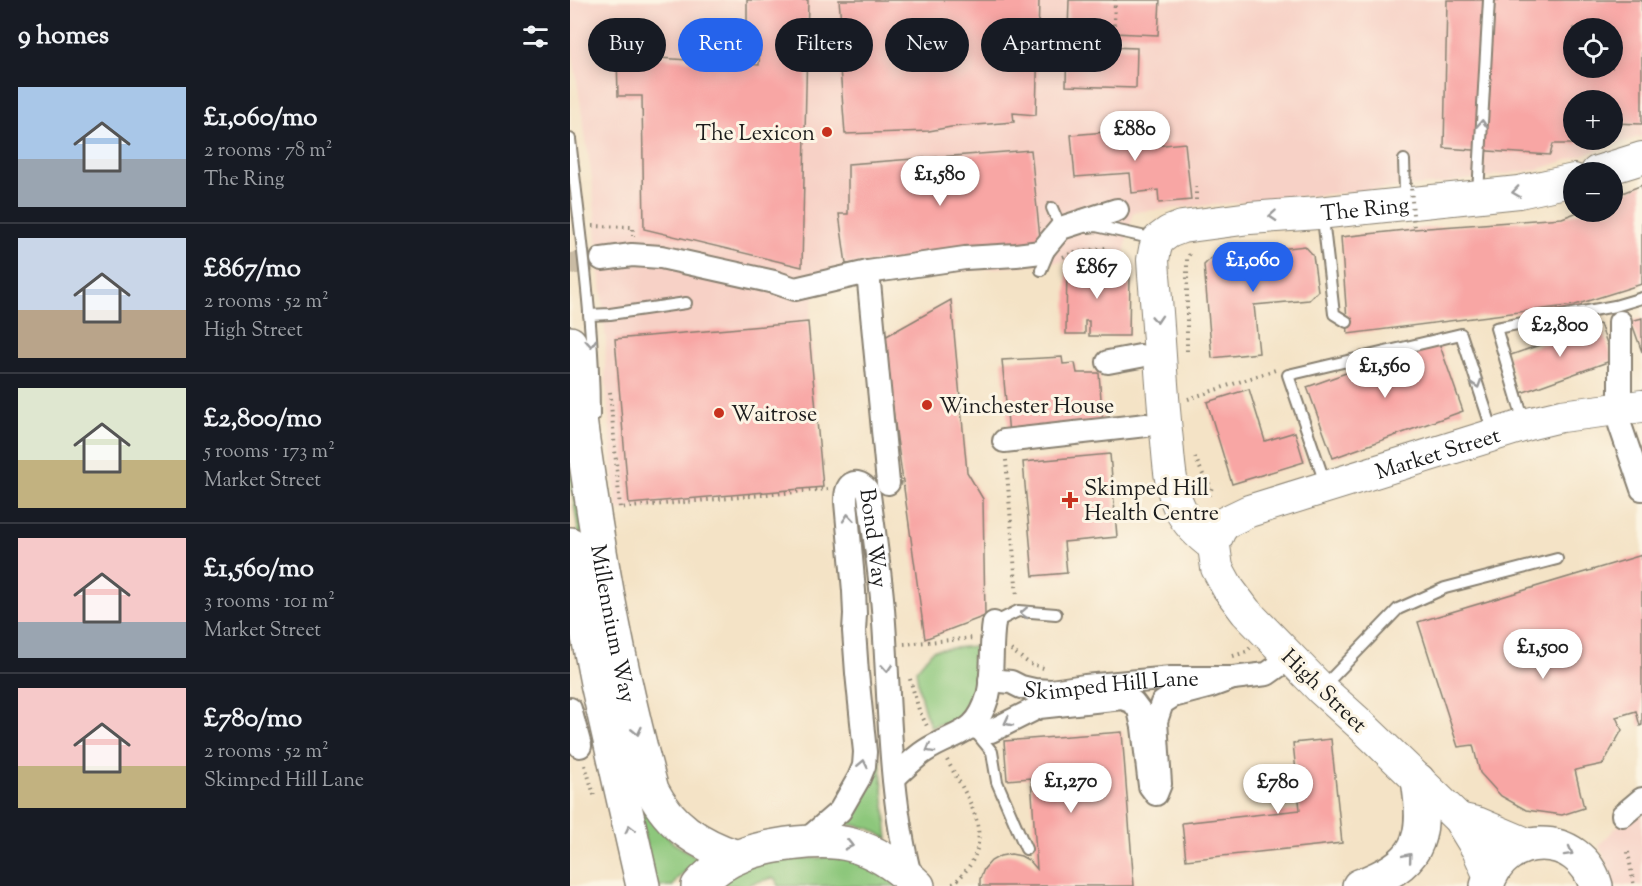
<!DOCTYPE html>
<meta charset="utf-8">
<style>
:root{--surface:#171b24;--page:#20242c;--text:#f1f3f6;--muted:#9ea1a6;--line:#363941;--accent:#2563eb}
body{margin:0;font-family:"Sorts Mill Goudy",serif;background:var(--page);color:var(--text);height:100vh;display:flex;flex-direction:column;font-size:22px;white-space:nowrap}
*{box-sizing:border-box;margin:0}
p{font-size:20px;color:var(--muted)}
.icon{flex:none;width:33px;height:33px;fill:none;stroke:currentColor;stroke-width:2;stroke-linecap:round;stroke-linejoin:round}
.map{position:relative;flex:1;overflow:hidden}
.side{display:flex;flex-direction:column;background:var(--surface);width:570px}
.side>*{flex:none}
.guide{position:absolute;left:18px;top:18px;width:570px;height:54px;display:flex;gap:12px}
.tools{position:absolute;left:993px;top:18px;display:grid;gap:12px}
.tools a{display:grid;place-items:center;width:60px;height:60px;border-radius:50%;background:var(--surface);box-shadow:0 3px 15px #0003;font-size:30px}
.price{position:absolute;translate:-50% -51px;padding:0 14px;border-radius:21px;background:#fff;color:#222;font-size:20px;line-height:39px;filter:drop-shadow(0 2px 3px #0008)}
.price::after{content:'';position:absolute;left:50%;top:36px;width:18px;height:14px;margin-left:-9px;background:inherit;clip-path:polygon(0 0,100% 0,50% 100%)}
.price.active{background:var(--accent);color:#fff}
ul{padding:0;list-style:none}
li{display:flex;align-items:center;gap:18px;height:150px;padding:0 18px}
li+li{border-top:2px solid var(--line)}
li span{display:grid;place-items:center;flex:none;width:168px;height:120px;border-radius:0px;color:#555}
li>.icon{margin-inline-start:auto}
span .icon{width:72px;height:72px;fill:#fffc;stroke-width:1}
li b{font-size:26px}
h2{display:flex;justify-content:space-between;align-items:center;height:72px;padding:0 18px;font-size:26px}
.tag{padding:0 21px;border-radius:27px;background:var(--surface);box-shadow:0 3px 15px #0003;font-size:21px;line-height:54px}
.tag.active{background:var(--accent);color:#fff}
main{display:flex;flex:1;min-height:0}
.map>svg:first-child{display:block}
</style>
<main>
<section class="side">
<h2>9 homes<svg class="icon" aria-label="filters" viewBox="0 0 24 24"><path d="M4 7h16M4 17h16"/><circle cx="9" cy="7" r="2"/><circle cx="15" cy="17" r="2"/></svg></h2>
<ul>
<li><span style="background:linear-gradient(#a9c7e8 60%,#9aa5b1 0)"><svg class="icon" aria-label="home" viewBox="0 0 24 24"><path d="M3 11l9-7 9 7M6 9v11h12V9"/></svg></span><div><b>£1,060/mo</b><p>2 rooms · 78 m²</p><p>The Ring</p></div></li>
<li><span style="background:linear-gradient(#c9d6e8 60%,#b9a48a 0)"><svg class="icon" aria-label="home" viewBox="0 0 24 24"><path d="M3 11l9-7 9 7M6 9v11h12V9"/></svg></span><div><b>£867/mo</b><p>2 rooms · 52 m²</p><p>High Street</p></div></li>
<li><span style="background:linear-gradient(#dfe7d0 60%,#c2b280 0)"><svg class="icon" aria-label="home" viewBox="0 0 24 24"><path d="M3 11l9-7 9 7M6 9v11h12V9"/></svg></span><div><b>£2,800/mo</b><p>5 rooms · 173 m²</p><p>Market Street</p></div></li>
<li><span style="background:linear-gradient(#f6c9c9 70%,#9aa5b1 0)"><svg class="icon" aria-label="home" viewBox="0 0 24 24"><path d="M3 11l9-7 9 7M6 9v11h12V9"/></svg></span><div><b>£1,560/mo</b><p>3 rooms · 101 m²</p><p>Market Street</p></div></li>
<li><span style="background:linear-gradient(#f6c9c9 65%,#c2b280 0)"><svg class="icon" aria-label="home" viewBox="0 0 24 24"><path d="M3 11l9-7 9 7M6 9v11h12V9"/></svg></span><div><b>£780/mo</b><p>2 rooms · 52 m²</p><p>Skimped Hill Lane</p></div></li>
</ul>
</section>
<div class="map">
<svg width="1072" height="886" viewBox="0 0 1072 886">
<rect width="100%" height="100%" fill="#fcf5e5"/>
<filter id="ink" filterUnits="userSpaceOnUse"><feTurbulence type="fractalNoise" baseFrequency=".0167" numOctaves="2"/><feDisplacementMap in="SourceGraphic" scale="12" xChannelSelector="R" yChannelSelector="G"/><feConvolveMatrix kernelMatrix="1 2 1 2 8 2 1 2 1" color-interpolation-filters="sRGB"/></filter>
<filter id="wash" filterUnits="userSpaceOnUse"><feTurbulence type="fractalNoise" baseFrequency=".008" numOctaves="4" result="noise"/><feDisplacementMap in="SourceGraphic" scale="24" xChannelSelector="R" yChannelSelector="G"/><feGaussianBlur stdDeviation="1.35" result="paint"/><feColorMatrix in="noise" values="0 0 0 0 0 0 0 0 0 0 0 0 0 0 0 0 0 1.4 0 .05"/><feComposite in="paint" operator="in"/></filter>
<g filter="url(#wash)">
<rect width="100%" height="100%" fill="#f4e3c6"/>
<!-- built -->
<g fill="#f7d1c6" fill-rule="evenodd">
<path d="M0,0H1072V136L969,169L869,184L563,212L554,255L247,286L239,319L254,484L47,511L35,372L36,341L22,178L0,36ZM1004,28H1042V68H1004ZM1004,100H1042V140H1004Z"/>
<polygon points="1072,802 1072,886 1045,886 1029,845"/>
</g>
<!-- green -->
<g fill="#8dc77c" stroke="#54724c" stroke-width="1.5">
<polygon points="0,425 80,813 103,843 130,859 107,879 103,886 85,886 10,543 0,475"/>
<path d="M404,646C406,655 410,666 409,675C409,697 399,721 376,727L373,723L361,727C353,710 348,689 346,670L363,650Z"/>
<path d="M303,758H310L318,839L299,828L277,824C295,799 298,788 303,758Z"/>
<polygon points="278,856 331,886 208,886 207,881 203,878 183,883 177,886 146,886 180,862"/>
</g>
<g id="blocks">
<!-- building -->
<g fill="#f8a6a4" fill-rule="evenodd">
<polygon points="177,0 238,0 232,267 74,229 72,96 48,96 47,55 189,65 190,48 177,48"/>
<polygon points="269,0 469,0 466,115 443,113 444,122 381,127 359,131 275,134 270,68 271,21"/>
<polygon points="499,0 590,0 588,35 498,31"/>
<path d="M877,0H1072V124L1042,123V100H1004V140H1009L1008,144H983L980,155L874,148ZM1004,28H1042V68H1004Z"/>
<polygon points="497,36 538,37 538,47 567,48 566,88 496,86"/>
<polygon points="582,128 584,146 615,143 621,200 589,203 588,190 562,193 560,173 505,177 501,135"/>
<polygon points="461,150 471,248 276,264 269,214 278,214 278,164"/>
<polygon points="1072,185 1072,284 1005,305 778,334 771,237 844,229 992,218 1008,212 1042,212 1042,197"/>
<polygon points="735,246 743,255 748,291 739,300 684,305 689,353 642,358 634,265 642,257"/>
<polygon points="497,262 546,263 546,276 560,277 559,336 519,336 519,321 515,321 515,334 496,334"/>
<polygon points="381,300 397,472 413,499 415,616 355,639 313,338"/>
<polygon points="1072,318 1072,352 1061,321"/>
<polygon points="238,322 253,487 59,504 45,339"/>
<polygon points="1030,324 1043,360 951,393 938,356"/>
<polygon points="868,340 893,411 763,458 737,387"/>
<polygon points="492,357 493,364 505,363 507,373 529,373 533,425 439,434 432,360"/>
<polygon points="679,389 695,441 725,432 734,462 662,484 637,402"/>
<polygon points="540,454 547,537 494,542 497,573 463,576 453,462"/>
<polygon points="1072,555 1072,725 1070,726 1066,711 1046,717 1052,730 1033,764 1005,770 1014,808 992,815 956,810 931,796 910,773 903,745 888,747 848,622"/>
<polygon points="552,732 564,886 410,886 410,879 414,869 421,861 430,856 441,854 451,856 460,861 467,869 461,778 437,780 434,741"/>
<polygon points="761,739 772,843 616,860 612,823 730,810 723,743"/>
</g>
</g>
</g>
<g filter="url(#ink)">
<use href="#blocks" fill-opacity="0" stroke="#888071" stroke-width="1.5"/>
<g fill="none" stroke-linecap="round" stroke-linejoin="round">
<!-- street-tunnel -->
<polyline stroke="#c9bba4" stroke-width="22" stroke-dasharray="22 11" stroke-linecap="butt" points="0,264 32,259"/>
<!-- lane casing -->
<g stroke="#888071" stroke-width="14">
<g id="lane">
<path d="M0,139C10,231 24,323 24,416"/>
<polyline points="834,160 835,190 834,201"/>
<polyline points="908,193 919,0"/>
<polyline points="482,208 489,224 493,230"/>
<polyline points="750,217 754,227 764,314 777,322"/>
<polyline points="518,227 526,226 585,239"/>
<polyline points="471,270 479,251"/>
<polyline points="19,315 40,314 116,303"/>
<polyline points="954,422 926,328 1045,306 1072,298"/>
<polyline points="755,483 718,375 891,334 923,432"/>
<polyline points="424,623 448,611 486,614"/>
<polyline points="753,687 828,609 875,588 987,559"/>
<polyline points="404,730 422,752 427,782 456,849"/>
</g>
</g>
<!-- street casing -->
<g stroke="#888071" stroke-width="26">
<g id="street">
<polyline points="32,259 62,255 91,257 204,282 225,289 298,272 395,258 446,255 471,252 491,228 547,210"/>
<polyline points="298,272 318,483"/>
<polyline points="1050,322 1050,397"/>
<polyline points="538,362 570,356"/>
<polyline points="1050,418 1050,425 1072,489"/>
<polyline points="434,441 576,425"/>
<path id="s1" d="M420,680L441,682L451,687L464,690L481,691L515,686L601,678H663L697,674L721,657"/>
<polyline points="0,709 10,746"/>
<polyline points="402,727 421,731 469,707 552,698 563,702 569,710 573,727 580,786 586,794 590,784 586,721 592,703 603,696 641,686 663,678"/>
<path d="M324,778C334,769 344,758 355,751C386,731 406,737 418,696C424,672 420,647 424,623"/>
<polyline points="1053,815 1072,799"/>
<path id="s2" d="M234,842L270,811L289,778L294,766L295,752L287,673L284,631L285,614L284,591L276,502C276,500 276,493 277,491C281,477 296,483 299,495C304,533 310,571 313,609C320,698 318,793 341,879"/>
</g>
</g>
<!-- secondary casing -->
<g stroke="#888071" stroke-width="34">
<g id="secondary">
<polyline points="1027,172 1072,158"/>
<path id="s3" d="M644,546C630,536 618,525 610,509C600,488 599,464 597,441C591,386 589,330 584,275L583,260L585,249L588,240L599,232L612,227L680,218L748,213L949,192L1004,180"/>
<polyline points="889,819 907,823 959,845"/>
<path id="s4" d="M920,877L908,850L889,819L791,725L751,689L676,612L658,588L647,568L644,546L645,541L650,530L656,522L679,511L962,423L991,416L1072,406"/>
</g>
</g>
<!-- primary casing -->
<g stroke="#888071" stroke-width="36">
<g id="primary">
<path id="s5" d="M0,343C19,493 41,643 82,790C100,826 129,844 167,857"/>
<polyline points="0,544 27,683 73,886"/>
<path d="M128,886C154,856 189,847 227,843C245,841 264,840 282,845C307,852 330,868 348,886"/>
<path d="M789,886C848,864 858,842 848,780"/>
<path d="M917,886C933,830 1010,830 1026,886"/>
</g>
</g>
<!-- path -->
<g stroke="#888071" stroke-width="4" stroke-dasharray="1.5 4.5" stroke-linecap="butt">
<polyline points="544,25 545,0"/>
<polyline points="626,200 626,186"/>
<polyline points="23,226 63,227 63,236"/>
<polyline points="493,257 505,252 536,248"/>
<polyline points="617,351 617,259 621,251"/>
<polyline points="40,392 50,508 258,489"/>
<polyline points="618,399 705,370"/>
<polyline points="625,457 635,479 642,487 639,495"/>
<polyline points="436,460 447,597"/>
<polyline points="334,644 404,638"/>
<polyline points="441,650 460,664 477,669"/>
<polyline points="663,656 676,652 680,648"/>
<polyline points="340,679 349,710 357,726"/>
<path d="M377,760C401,804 431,842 383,884"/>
<polyline points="15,765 25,798"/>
<polyline points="1058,852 1064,886"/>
</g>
<!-- lane -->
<use href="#lane" stroke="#fff" stroke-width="10"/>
<!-- street -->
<use href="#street" stroke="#fff" stroke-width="22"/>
<!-- secondary -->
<use href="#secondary" stroke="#fff" stroke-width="32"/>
<!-- primary -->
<use href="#primary" stroke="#fff" stroke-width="33"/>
<!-- path-bridge -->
<polyline stroke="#888071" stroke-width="4" stroke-dasharray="1.5 4.5" stroke-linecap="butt" points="840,171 844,229"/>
</g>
<!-- one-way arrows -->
<defs><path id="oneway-chevron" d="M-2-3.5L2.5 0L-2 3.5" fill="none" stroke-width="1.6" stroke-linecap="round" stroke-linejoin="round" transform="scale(1.5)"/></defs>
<g stroke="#999">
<use href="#oneway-chevron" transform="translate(912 124) rotate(-87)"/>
<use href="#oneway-chevron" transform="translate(946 192) rotate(172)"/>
<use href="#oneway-chevron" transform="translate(703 216) rotate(176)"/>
<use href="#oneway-chevron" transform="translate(587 319) rotate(86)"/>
<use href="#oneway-chevron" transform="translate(21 343) rotate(86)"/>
<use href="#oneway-chevron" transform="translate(907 384) rotate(72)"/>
<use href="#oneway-chevron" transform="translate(278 518) rotate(-95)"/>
<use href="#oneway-chevron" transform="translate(454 613) rotate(178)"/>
<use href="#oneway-chevron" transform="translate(317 668) rotate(86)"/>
<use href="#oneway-chevron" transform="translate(438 722) rotate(153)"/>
<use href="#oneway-chevron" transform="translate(67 731) rotate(77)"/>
<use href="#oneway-chevron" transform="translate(360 749) rotate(151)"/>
<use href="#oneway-chevron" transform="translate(293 764) rotate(-78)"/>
<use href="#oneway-chevron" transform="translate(60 829) rotate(-103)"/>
<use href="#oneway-chevron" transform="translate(279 845) rotate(13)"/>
<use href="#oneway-chevron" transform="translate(999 852) rotate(29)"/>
<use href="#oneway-chevron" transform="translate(838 857) rotate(-50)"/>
</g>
</g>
<!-- markers -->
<g fill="#c8321e" stroke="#fcf5e5" stroke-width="2">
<circle cx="257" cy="132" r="6"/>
<circle cx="357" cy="405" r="6"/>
<circle cx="149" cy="413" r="6"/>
<path d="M497 491h6v6h6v6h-6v6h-6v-6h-6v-6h6z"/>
</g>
<g text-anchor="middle" stroke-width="6" stroke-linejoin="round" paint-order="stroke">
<!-- poi labels -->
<g font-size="22" fill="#1c1c1c" stroke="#fcf5e5" text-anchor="start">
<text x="245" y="140" text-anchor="end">The Lexicon</text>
<text x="369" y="413">Winchester House</text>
<text x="161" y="421">Waitrose</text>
<text x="514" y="495">Skimped Hill<tspan x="514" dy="25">Health Centre</tspan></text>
</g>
<!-- street labels -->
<g font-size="22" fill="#1c1c1c" stroke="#fcf5e5">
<text dy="8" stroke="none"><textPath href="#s3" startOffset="534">The Ring</textPath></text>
<text dy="8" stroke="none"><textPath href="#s4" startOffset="688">Market Street</textPath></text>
<text dy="8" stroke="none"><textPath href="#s2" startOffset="450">Bond Way</textPath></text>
<text dy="8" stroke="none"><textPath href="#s5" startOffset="284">Millennium Way</textPath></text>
<text dy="8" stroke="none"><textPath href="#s1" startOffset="123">Skimped Hill Lane</textPath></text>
<text transform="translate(755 690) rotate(44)" y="8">High Street</text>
</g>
</g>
</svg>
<div class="tools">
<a><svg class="icon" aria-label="locate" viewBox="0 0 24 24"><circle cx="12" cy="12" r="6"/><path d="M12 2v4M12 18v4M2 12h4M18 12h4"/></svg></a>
<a>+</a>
<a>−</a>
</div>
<b class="price" style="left:565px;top:162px">£880</b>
<b class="price" style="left:370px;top:207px">£1,580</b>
<b class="price active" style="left:683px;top:293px">£1,060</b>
<b class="price" style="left:527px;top:300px">£867</b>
<b class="price" style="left:990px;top:358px">£2,800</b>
<b class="price" style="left:815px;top:399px">£1,560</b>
<b class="price" style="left:973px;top:680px">£1,500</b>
<b class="price" style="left:501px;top:814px">£1,270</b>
<b class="price" style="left:708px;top:815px">£780</b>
<div class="guide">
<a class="tag">Buy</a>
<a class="tag active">Rent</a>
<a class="tag">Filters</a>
<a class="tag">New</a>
<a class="tag">Apartment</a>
</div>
</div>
</main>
